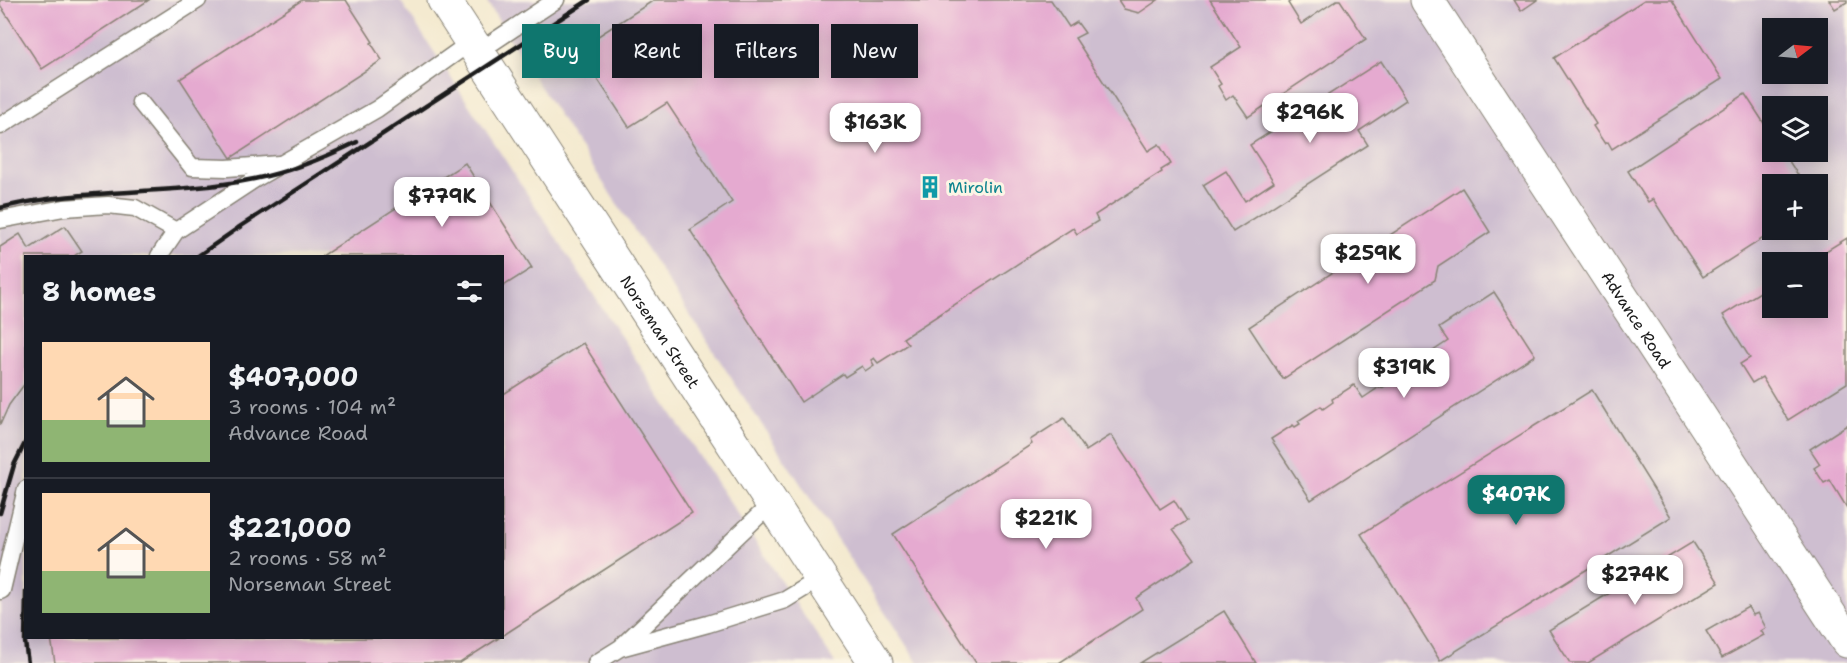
<!DOCTYPE html>
<meta charset="utf-8">
<style>
:root{--surface:#171b24;--page:#20242c;--text:#f1f3f6;--muted:#9ea1a6;--line:#363941;--accent:#0f766e}
body{margin:0;font-family:"Shantell Sans",sans-serif;background:var(--page);color:var(--text);height:100vh;display:flex;flex-direction:column;font-size:22px;white-space:nowrap}
*{box-sizing:border-box;margin:0}
p{font-size:20px;color:var(--muted)}
.icon{flex:none;width:33px;height:33px;fill:none;stroke:currentColor;stroke-width:2;stroke-linecap:round;stroke-linejoin:round}
.map{position:relative;flex:1;overflow:hidden}
.details{position:absolute;left:24px;top:255px;width:480px;height:384px;display:flex;flex-direction:column;background:var(--surface);border-radius:0px;box-shadow:0 3px 15px #0003}
.details>*{flex:none}
.guide{position:absolute;left:522px;top:24px;width:570px;height:54px;display:flex;gap:12px}
.needle{width:39px;rotate:74deg}
.tools{position:absolute;left:1762px;top:18px;display:grid;gap:12px}
.tools a{display:grid;place-items:center;width:66px;height:66px;border-radius:0px;background:var(--surface);box-shadow:0 3px 15px #0003;font-size:30px}
.price{position:absolute;translate:-50% -51px;padding:0 14px;border-radius:12px;background:#fff;color:#222;font-size:20px;line-height:39px;filter:drop-shadow(0 2px 3px #0008)}
.price::after{content:'';position:absolute;left:50%;top:36px;width:18px;height:14px;margin-left:-9px;background:inherit;clip-path:polygon(0 0,100% 0,50% 100%)}
.price.active{background:var(--accent);color:#fff}
ul{padding:0;list-style:none}
li{display:flex;align-items:center;gap:18px;height:150px;padding:0 18px}
li+li{border-top:2px solid var(--line)}
li span{display:grid;place-items:center;flex:none;width:168px;height:120px;border-radius:0px;color:#555}
li>.icon{margin-inline-start:auto}
span .icon{width:72px;height:72px;fill:#fffc;stroke-width:1}
li b{font-size:26px}
h2{display:flex;justify-content:space-between;align-items:center;height:72px;padding:0 18px;font-size:26px}
.chip{padding:0 21px;border-radius:0px;background:var(--surface);box-shadow:0 3px 15px #0003;font-size:21px;line-height:54px}
.chip.active{background:var(--accent);color:#fff}
.map>svg:first-child{display:block}
</style>
<div class="map">
<svg width="1847" height="663" viewBox="0 0 1847 663">
<rect width="100%" height="100%" fill="#fcf5e5"/>
<filter id="ink" filterUnits="userSpaceOnUse"><feTurbulence type="fractalNoise" baseFrequency=".0167" numOctaves="2"/><feDisplacementMap in="SourceGraphic" scale="12" xChannelSelector="R" yChannelSelector="G"/><feConvolveMatrix kernelMatrix="1 2 1 2 8 2 1 2 1" color-interpolation-filters="sRGB"/></filter>
<filter id="wash" filterUnits="userSpaceOnUse"><feTurbulence type="fractalNoise" baseFrequency=".008" numOctaves="4" result="noise"/><feDisplacementMap in="SourceGraphic" scale="24" xChannelSelector="R" yChannelSelector="G"/><feGaussianBlur stdDeviation="1.35" result="paint"/><feColorMatrix in="noise" values="0 0 0 0 0 0 0 0 0 0 0 0 0 0 0 0 0 1.4 0 .05"/><feComposite in="paint" operator="in"/></filter>
<g filter="url(#wash)">
<rect width="100%" height="100%" fill="#f4ead0"/>
<!-- industrial -->
<g fill="#cebed0" fill-rule="evenodd">
<path d="M0,0H400L835,663H0ZM26,256H502V638H26Z"/>
<path d="M486,0H1847V663H918L524,62ZM1773,28H1818V74H1773ZM1773,106H1818V152H1773ZM1773,184H1818V230H1773ZM1773,262H1818V308H1773Z"/>
</g>
<g id="blocks">
<!-- building -->
<g fill="#e5aad0">
<polygon points="0,0 149,0 42,69 0,5"/>
<polygon points="302,0 346,0 373,42 371,43 382,60 231,158 180,79"/>
<polygon points="654,0 1051,0 1069,27 1077,22 1085,33 1075,38 1148,151 1159,144 1171,164 1161,170 1162,172 1095,215 1098,221 1077,234 1073,228 903,338 908,344 878,363 874,358 871,360 874,365 865,371 862,366 845,377 843,374 801,402 690,230 732,202 667,103 629,127 578,49"/>
<polygon points="1118,0 1158,0 1139,13 1124,9"/>
<polygon points="1210,0 1292,0 1288,3 1301,24 1337,0 1340,0 1366,39 1248,117 1233,95 1226,100 1218,86 1221,84 1210,67 1241,47"/>
<polygon points="1514,0 1537,0 1521,11"/>
<polygon points="1644,0 1672,0 1722,79 1612,149 1608,142 1605,144 1593,126 1596,124 1554,58"/>
<polygon points="1829,0 1847,0 1847,2 1835,9"/>
<polygon points="1381,61 1406,100 1359,131 1368,145 1233,232 1203,185 1226,171 1245,201 1274,182 1250,145"/>
<polygon points="1745,94 1773,137 1773,152 1783,152 1804,184 1773,184 1773,230 1776,230 1703,277 1653,199 1648,202 1628,171"/>
<polygon points="465,163 532,268 502,287 502,256 322,256"/>
<polygon points="1462,188 1490,232 1438,266 1435,280 1283,379 1249,327"/>
<polygon points="65,226 82,251 74,256 26,256 26,382 9,405 0,425 0,247 20,234 29,249"/>
<polygon points="1847,238 1847,383 1788,420 1762,377 1752,383 1740,364 1750,358 1723,315 1773,284 1773,308 1818,308 1818,262 1808,262"/>
<polygon points="1494,292 1535,355 1311,500 1271,439 1293,425 1295,427 1300,424 1298,421 1321,406 1323,409 1333,402 1332,399 1354,385 1363,398 1381,386 1382,388 1392,381 1391,379 1415,363 1416,365 1426,359 1424,357 1448,341 1439,328"/>
<polygon points="583,343 692,513 502,636 502,395"/>
<polygon points="1592,390 1671,517 1440,661 1361,534"/>
<polygon points="1064,418 1086,451 1111,435 1160,509 1174,500 1187,521 1173,529 1195,559 1136,598 1142,609 1059,663 976,663 893,534 1032,444 1030,440"/>
<polygon points="1847,425 1847,508 1830,480 1824,483 1814,468 1820,464 1810,449"/>
<polygon points="1693,542 1719,583 1588,663 1570,663 1549,630"/>
<polygon points="1748,607 1753,615 1758,613 1766,628 1761,631 1764,635 1722,658 1706,631"/>
<polygon points="1224,611 1256,663 1140,663"/>
<polygon points="51,638 499,638 460,663 55,663"/>
</g>
</g>
</g>
<g filter="url(#ink)">
<use href="#blocks" fill-opacity="0" stroke="#888376" stroke-width="1.5"/>
<g fill="none" stroke-linecap="round" stroke-linejoin="round">
<!-- lane casing -->
<g stroke="#888376" stroke-width="19">
<g id="lane">
<polyline points="478,52 556,0"/>
<polyline points="140,102 192,167 227,168 279,164"/>
<polyline points="0,126 198,0"/>
<polyline points="0,220 64,208 108,205 135,208 176,231"/>
<polyline points="159,256 176,231 255,179 377,109 471,42"/>
<polyline points="0,591 2,590 26,489"/>
<polyline points="623,645 772,503"/>
<polyline points="596,663 620,648 708,624 785,600 821,578"/>
</g>
</g>
<!-- street casing -->
<g stroke="#888376" stroke-width="35">
<g id="street">
<path id="s1" d="M1427,0L1847,641"/>
</g>
</g>
<!-- secondary casing -->
<g stroke="#888376" stroke-width="35">
<g id="secondary">
<path id="s2" d="M444,0L876,663"/>
</g>
</g>
<!-- lane -->
<use href="#lane" stroke="#fff" stroke-width="16"/>
<!-- street -->
<use href="#street" stroke="#fff" stroke-width="33"/>
<!-- secondary -->
<use href="#secondary" stroke="#fff" stroke-width="33"/>
<!-- rail -->
<g stroke="#1c1c1c" stroke-width="4.5">
<path d="M0,208C83,187 171,196 254,179C290,172 324,158 357,142"/>
<polyline points="198,256 238,228 589,0"/>
<polyline points="0,513 14,465 26,441"/>
<polyline points="26,591 25,642 28,663"/>
</g>
</g>
</g>
<!-- icons -->
<defs>
<g id="building-bare" transform="scale(1.8)"><path d="M-4-6H4V6H1V3H-1V6H-4ZM-2.5-4.3h1.7v1.8h-1.7ZM.8-4.3h1.7v1.8H.8ZM-2.5-1h1.7V.8h-1.7ZM.8-1h1.7V.8H.8Z" fill="#0f9aa8" stroke="#fcf5e5" stroke-width="2.5" paint-order="stroke"/></g>
</defs>
<g fill-rule="evenodd">
<use href="#building-bare" x="930" y="187"/>
</g>
<g text-anchor="middle" stroke-width="6" stroke-linejoin="round" paint-order="stroke">
<!-- culture labels -->
<g font-size="16" fill="#0d838f" stroke="#fcf5e5" text-anchor="start">
<text x="948" y="193">Mirolin</text>
</g>
<!-- street labels -->
<g font-size="16" fill="#1c1c1c" stroke="#fcf5e5">
<text dy="6" stroke="none"><textPath href="#s1" startOffset="382">Advance Road</textPath></text>
<text dy="6" stroke="none"><textPath href="#s2" startOffset="396">Norseman Street</textPath></text>
</g>
</g>
</svg>
<div class="tools">
<a><svg class="needle" viewBox="-14 -14 28 28"><path d="M0-13l5 13h-10z" fill="#e53935"/><path d="M0 13l5-13h-10z" fill="#9ea1a6"/></svg></a>
<a><svg class="icon" aria-label="layers" viewBox="0 0 24 24"><path d="M12 4l9 5-9 5-9-5zM3 14l9 5 9-5"/></svg></a>
<a>+</a>
<a>−</a>
</div>
<b class="price" style="left:1310px;top:144px">$296K</b>
<b class="price" style="left:875px;top:154px">$163K</b>
<b class="price" style="left:442px;top:228px">$779K</b>
<b class="price" style="left:1368px;top:285px">$259K</b>
<b class="price" style="left:1404px;top:399px">$319K</b>
<b class="price active" style="left:1516px;top:526px">$407K</b>
<b class="price" style="left:1046px;top:550px">$221K</b>
<b class="price" style="left:1635px;top:606px">$274K</b>
<div class="guide">
<a class="chip active">Buy</a>
<a class="chip">Rent</a>
<a class="chip">Filters</a>
<a class="chip">New</a>
</div>
<section class="details">
<h2>8 homes<svg class="icon" aria-label="filters" viewBox="0 0 24 24"><path d="M4 7h16M4 17h16"/><circle cx="9" cy="7" r="2"/><circle cx="15" cy="17" r="2"/></svg></h2>
<ul>
<li><span style="background:linear-gradient(#ffd9b3 65%,#8fb573 0)"><svg class="icon" aria-label="home" viewBox="0 0 24 24"><path d="M3 11l9-7 9 7M6 9v11h12V9"/></svg></span><div><b>$407,000</b><p>3 rooms · 104 m²</p><p>Advance Road</p></div></li>
<li><span style="background:linear-gradient(#ffd9b3 65%,#8fb573 0)"><svg class="icon" aria-label="home" viewBox="0 0 24 24"><path d="M3 11l9-7 9 7M6 9v11h12V9"/></svg></span><div><b>$221,000</b><p>2 rooms · 58 m²</p><p>Norseman Street</p></div></li>
</ul>
</section>
</div>
